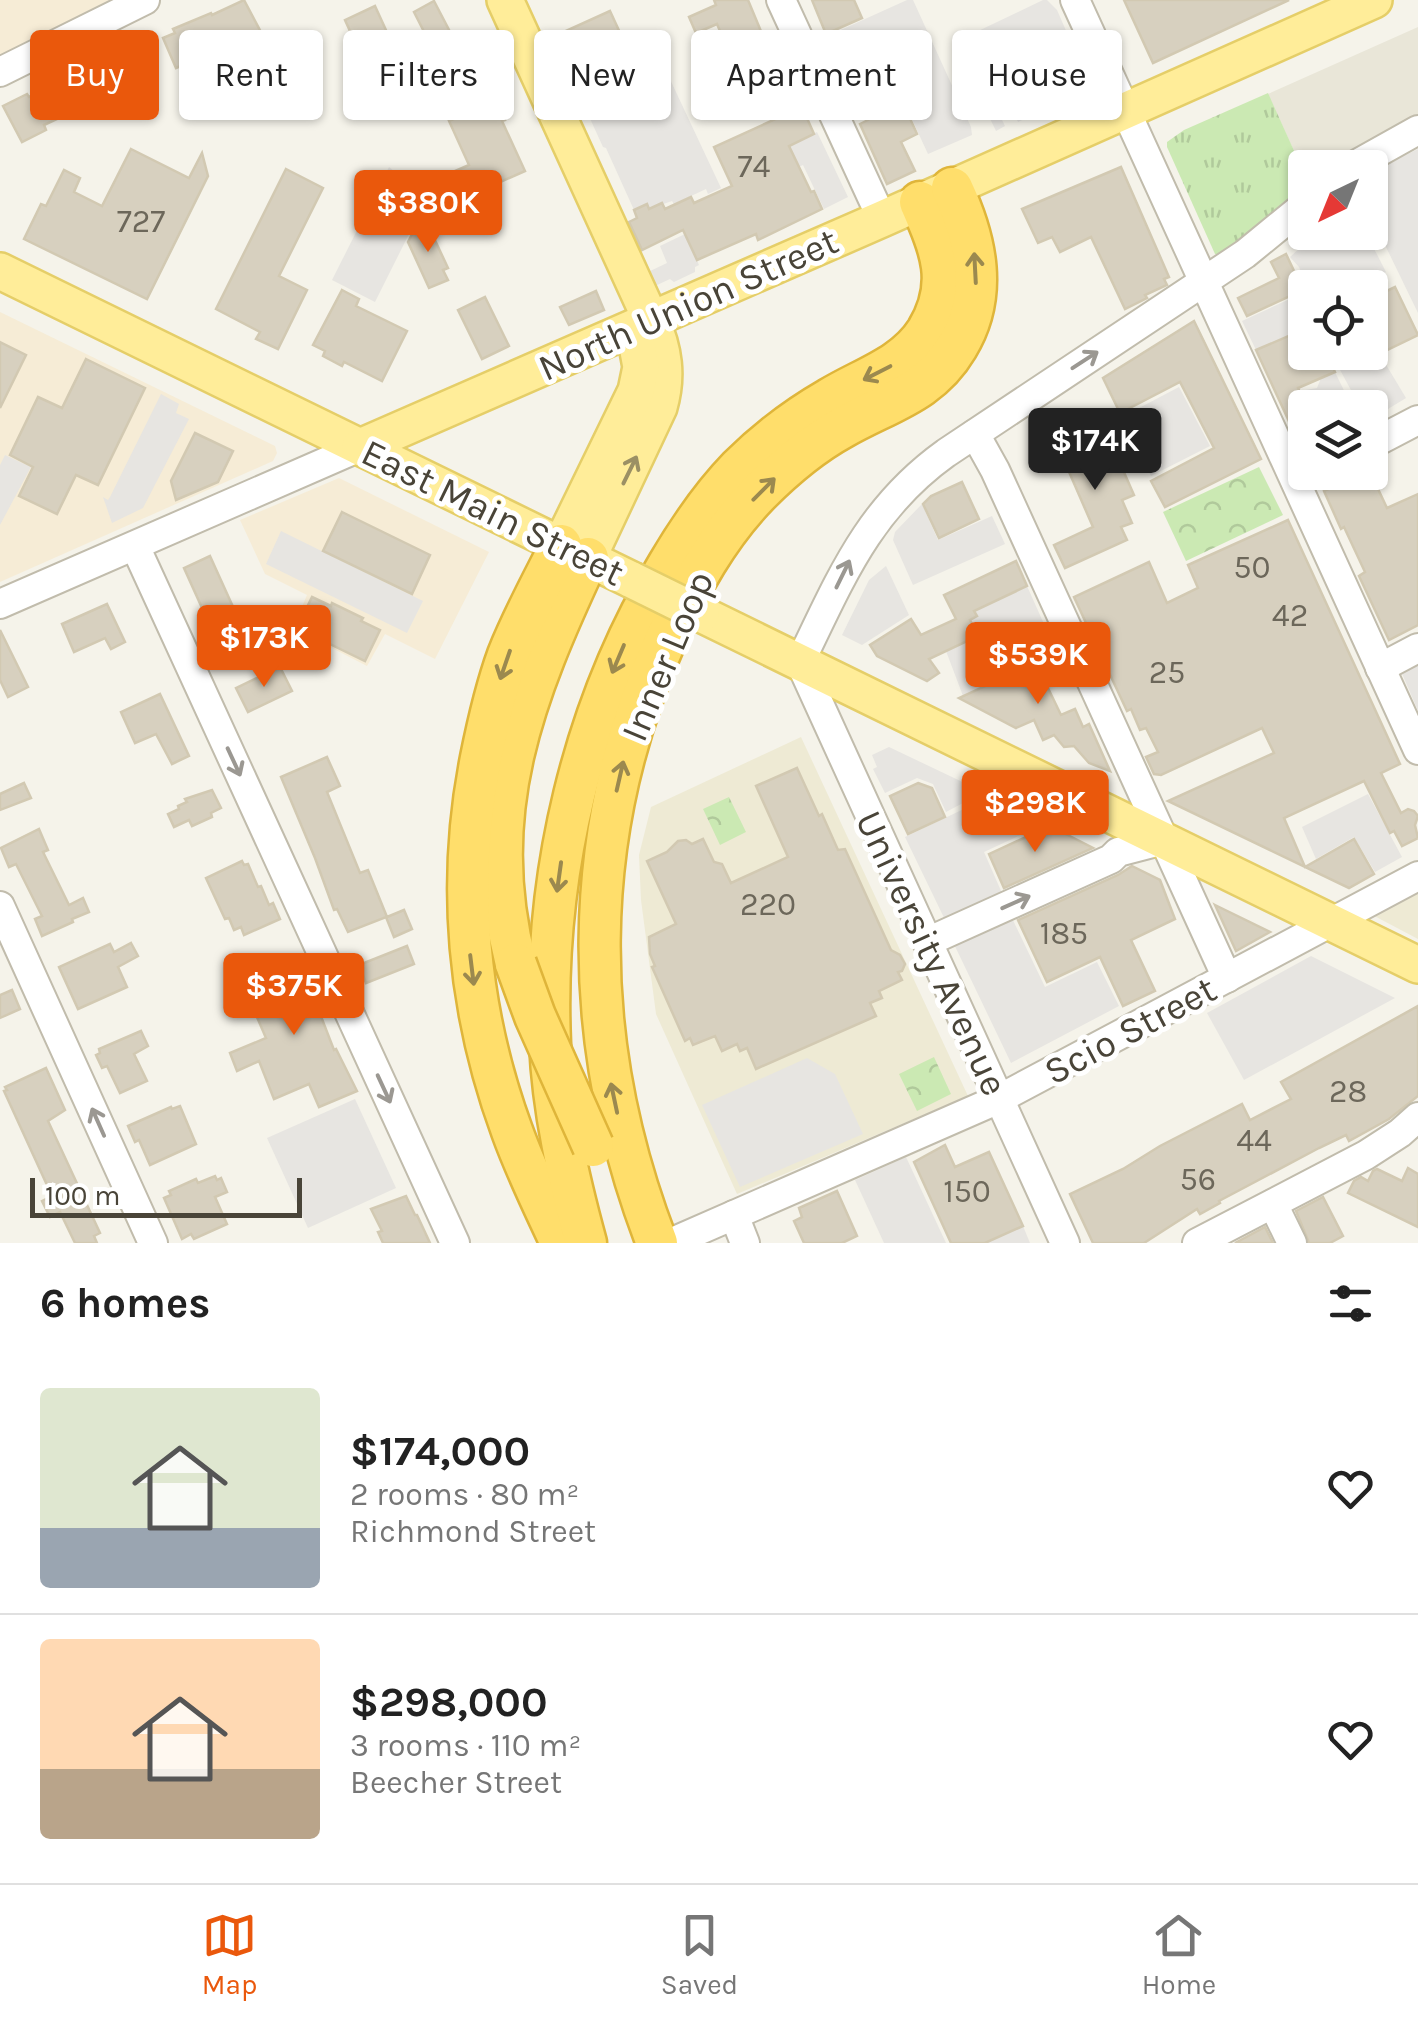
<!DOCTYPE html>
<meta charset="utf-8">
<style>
:root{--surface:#fff;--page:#f6f6f6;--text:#222;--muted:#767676;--line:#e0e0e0;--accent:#ea580c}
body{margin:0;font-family:Karla,sans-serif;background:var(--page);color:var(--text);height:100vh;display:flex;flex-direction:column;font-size:38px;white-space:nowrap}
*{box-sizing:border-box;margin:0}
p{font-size:32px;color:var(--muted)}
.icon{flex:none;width:55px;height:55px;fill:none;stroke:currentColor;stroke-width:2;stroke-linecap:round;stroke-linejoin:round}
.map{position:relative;height:1243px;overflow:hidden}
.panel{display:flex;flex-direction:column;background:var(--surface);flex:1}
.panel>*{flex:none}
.banner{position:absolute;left:30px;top:30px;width:1360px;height:90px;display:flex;gap:20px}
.needle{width:65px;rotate:223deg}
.controls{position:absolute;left:1288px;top:150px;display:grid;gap:20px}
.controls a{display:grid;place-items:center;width:100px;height:100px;border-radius:10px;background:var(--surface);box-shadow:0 2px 8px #0004;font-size:50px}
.scale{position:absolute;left:30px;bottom:25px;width:272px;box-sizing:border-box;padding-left:10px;border:5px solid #494438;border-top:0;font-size:28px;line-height:35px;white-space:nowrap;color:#494438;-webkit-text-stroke:8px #fff;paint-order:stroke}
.price{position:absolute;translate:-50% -85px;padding:0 22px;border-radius:10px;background:var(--accent);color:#fff;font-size:32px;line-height:65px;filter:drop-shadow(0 2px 5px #0008)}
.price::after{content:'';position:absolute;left:50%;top:60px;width:30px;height:22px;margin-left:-15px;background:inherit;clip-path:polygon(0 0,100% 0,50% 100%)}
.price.active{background:#222;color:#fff}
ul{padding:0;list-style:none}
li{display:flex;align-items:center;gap:30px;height:250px;padding:0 40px}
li+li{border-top:2px solid var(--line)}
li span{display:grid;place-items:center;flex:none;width:280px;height:200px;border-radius:10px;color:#555}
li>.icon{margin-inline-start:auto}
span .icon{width:120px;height:120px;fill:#fffc;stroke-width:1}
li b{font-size:42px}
h2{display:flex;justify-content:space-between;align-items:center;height:120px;padding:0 40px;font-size:42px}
.chip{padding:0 35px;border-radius:10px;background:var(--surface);box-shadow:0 2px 8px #0004;font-size:35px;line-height:90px}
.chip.active{background:var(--accent);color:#fff}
.tab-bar{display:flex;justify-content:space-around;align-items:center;height:140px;border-top:2px solid var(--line);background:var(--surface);font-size:28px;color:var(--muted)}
.tab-bar a{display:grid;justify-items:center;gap:5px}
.tab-bar .active{color:var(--accent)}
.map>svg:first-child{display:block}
</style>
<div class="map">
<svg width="1418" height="1243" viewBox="0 0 1418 1243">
<defs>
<pattern id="grass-tufts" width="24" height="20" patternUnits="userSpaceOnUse" patternTransform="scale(2.5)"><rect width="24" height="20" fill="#cbe9b3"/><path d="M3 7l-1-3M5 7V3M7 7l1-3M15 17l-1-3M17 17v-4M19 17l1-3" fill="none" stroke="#b0c99b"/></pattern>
<pattern id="park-crowns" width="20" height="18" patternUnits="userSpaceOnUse" patternTransform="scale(2.5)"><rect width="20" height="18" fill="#cbe9b3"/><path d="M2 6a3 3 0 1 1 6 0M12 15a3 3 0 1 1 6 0" fill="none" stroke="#b0c99b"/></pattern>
</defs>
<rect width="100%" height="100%" fill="#f5f3ea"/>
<!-- residential -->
<polygon fill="#e9e6d8" points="1418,27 1418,118 1356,151 1332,167 1305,168 1305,175 1268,94"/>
<!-- commercial -->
<g fill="#f6ecd6">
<polygon points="0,0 117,0 0,59"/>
<polygon points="0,312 275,446 277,453 273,461 0,582"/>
<polygon points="339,478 489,552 435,659 385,634 367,666 293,628 307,595 265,574 240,520"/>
</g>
<!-- education -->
<g fill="#eeead4">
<polygon points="801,737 968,1096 737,1194 656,1014 641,900 639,855 651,807"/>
<polygon points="1418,881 1418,939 1363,910"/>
</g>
<!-- grass -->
<polygon fill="url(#grass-tufts)" points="1268,93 1305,175 1305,190 1235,248 1220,255 1215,254 1167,147 1167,142 1184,130"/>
<!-- park -->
<g fill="url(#park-crowns)">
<polygon points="1259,467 1283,515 1186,561 1163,512"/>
<polygon points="729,797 746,832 720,845 703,809"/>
<polygon points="934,1057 951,1094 917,1111 899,1074"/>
</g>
<!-- parking -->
<g fill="#e7e5e1">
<polygon points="907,0 913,0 971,127 972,135 928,154 884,59 841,77 823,38"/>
<polygon points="1043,0 1047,0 1057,10 1085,74 1083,81 1087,89 1018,122 988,60 976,66 1005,126 996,131 953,43"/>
<polygon points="668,75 721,188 708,194 706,189 674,204 672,201 649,209 646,204 634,210 606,148 603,147 587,112"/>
<polygon points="817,132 848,197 824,209 803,165 783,174 773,153"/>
<polygon points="1418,149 1418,313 1370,214 1370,200 1386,192 1375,170"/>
<polygon points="389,167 414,189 422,208 375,302 332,280"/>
<polygon points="1323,232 1366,233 1386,272 1356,287 1308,287 1299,267 1290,257 1312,237"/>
<polygon points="685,234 699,265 695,267 695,272 674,282 670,279 655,286 648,272 667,263 660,246"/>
<polygon points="1305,292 1305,329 1256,350 1242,321"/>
<polygon points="1331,353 1365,353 1368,358 1379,353 1406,398 1370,420 1370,408 1360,407"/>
<polygon points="1335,372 1352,407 1307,407 1300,391 1317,388 1321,378"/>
<polygon points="1179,387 1210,446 1151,476 1122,417"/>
<polygon points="161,394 179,404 176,413 189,419 143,508 112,523 103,497 108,500 110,497"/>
<polygon points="5,455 31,467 0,525 0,465"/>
<polygon points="922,504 938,540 992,516 1005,544 913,585 893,540 895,532"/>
<polygon points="281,531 423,601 407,633 266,564"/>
<polygon points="886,566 909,615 862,645 842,635 869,580"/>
<polygon points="1027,586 1057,653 963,696 946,651 978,636 970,620 977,616 974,611"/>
<polygon points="1418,662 1418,711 1401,671"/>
<polygon points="889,747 973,787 965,802 946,812 933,784 917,778 885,793 873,769 877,767 872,755"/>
<polygon points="1368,794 1402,857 1375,872 1354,837 1316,859 1302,827"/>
<polygon points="989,797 1044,824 984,852 1005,900 948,926 905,837"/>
<polygon points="1009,912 1045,987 1097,962 1119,1006 1011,1063 952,940"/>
<polygon points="1311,956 1395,998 1244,1080 1207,1013"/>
<polygon points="807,1058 835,1074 863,1134 740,1187 702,1105"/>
<polygon points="355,1099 396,1188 308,1228 267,1138"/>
<polygon points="906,1157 946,1243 884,1243 855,1180"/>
<polygon points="1023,1226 1030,1243 985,1243"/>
</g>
<!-- building -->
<g fill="#d7d0bf" stroke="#d2c9b2" stroke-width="2.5">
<polygon points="244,0 263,36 238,47 241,54 236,57 239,64 225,70 222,63 212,68 206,55 176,68 163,38 175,33 173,29 211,13 212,15"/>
<polygon points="714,0 748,0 777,70 780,69 786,82 735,105 719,65 732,59 717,24 696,33 689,17 716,5"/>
<polygon points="812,0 854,0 862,18 826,34"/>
<polygon points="1124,0 1289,0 1153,63"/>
<polygon points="434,1 460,51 439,61 414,12"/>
<polygon points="375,6 416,96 386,110 345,20"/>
<polygon points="610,11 633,61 621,67 632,91 590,111 578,86 573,88 550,38"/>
<polygon points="883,59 917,134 901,142 915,171 887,184 860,124 868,120 847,75"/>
<polygon points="57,85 70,113 44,125 46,130 22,142 3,106 27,94 29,97"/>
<polygon points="496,100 505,120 502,121 525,171 426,215 414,189 469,165 449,121"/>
<polygon points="802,107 814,134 789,146 811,192 814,191 822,209 758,240 756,234 697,260 683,230 642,250 629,222 637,218 634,210 647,204 649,209 662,203 665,209 691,197 694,203 732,186 714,147"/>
<polygon points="131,149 189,178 202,153 208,176 147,299 24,239 41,204 46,206 64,170 80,178 74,192 102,206"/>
<polygon points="1121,167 1169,277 1164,279 1167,285 1145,295 1147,298 1125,309 1091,237 1060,252 1052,237 1038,243 1022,209"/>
<polygon points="286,169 323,188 279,276 307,290 278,349 256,339 260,332 216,309"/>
<polygon points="426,221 448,268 443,270 448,280 429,288 408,242 417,225"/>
<polygon points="1286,254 1303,290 1247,316 1238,298 1279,278 1271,262"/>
<polygon points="1395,287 1418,335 1385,351 1379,338 1370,342 1370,299"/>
<polygon points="342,290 359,299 356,306 407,331 382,381 344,362 342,366 323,356 325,351 313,345"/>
<polygon points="596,291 604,310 569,325 560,307"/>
<polygon points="485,297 509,346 482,359 458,310"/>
<polygon points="1194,321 1261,459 1165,507 1151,481 1214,448 1180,382 1120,413 1103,378"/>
<polygon points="1305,329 1305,352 1326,352 1335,372 1298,388 1305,403 1305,456 1256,350"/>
<polygon points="0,342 26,355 0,408"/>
<polygon points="86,359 145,388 98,485 76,475 57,514 19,496 33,467 10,455 38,397 62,408"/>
<polygon points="1102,422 1134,495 1122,500 1132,523 1121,527 1127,540 1065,568 1054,545 1093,527 1056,442"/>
<polygon points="195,433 233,451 218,482 176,500 171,481"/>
<polygon points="1364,472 1370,472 1387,508 1418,494 1418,625 1389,640 1359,576 1365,572 1344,527 1341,529 1324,491"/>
<polygon points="962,482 979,519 939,538 923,504 931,496"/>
<polygon points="342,512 430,555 412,594 323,551"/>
<polygon points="1288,520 1400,764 1381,773 1401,813 1408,809 1414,811 1418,816 1415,825 1418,838 1402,846 1394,831 1390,833 1364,781 1284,818 1305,867 1354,839 1374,874 1349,888 1168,801 1274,753 1262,728 1161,775 1154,774 1146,757 1158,752 1146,728 1140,730 1131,709 1127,711 1074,597 1149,562 1167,603 1198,588 1188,565"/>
<polygon points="210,556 238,618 212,630 184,568"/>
<polygon points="1016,561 1027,586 974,611 977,616 970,620 978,636 929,659 939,673 927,681 877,656 870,645 911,619 921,635 956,619 944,595"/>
<polygon points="312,597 331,606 332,603 363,618 361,621 380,630 365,661 297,628"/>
<polygon points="107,604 125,642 111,649 105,638 74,652 62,624"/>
<polygon points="0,630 28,687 8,697 0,680"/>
<polygon points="1057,653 1068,677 1047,686 1061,715 1075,709 1083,727 1089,724 1110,771 1089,763 1074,746 1064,747 1054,735 1043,740 1034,720 1016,728 959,698"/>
<polygon points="280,667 292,691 248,712 236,688"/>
<polygon points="160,694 189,756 172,764 156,734 135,743 121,712"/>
<polygon points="327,757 340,786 327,792 360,873 368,870 387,917 404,910 412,929 394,937 386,917 348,932 337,909 334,910 315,858 281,777"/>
<polygon points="797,768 819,816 822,814 838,850 845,849 891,950 900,955 905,964 902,971 898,972 902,980 879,991 882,998 870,1003 876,1016 756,1069 747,1048 740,1051 737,1044 722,1051 715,1036 693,1045 690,1038 685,1041 652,967 655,966 650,954 649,937 676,924 647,861 667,852 678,841 686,840 692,844 703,839 714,862 722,864 731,883 788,857 756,786"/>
<polygon points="24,783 31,798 0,810 0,794"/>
<polygon points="918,783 932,788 945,817 908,834 890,796"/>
<polygon points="212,790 221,808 211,813 212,817 192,826 189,820 174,827 168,814 179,809 178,806 187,802 185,799"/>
<polygon points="1050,826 1093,848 1004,888 989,854"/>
<polygon points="39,829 48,850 43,852 69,905 83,898 89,912 72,919 73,922 42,936 35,919 42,916 16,864 9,867 1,848"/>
<polygon points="242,861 244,865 248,864 258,887 261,886 269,905 273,903 280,919 244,935 241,927 234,930 229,918 225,919 206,878"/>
<polygon points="1132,866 1160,880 1175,919 1131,940 1155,991 1123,1006 1100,957 1047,982 1018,920 1118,875"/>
<polygon points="1215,905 1270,932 1236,951"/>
<polygon points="131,943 138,956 118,967 127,987 78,1009 59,967 110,944 114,952"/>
<polygon points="407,946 414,964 366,983 359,965"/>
<polygon points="295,955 303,971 306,970 314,986 310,988 334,1050 336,1049 357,1091 319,1107 309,1084 274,1099 259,1061 237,1071 230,1053 266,1038 257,1017 267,1012 252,975 263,970 262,968"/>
<polygon points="12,990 20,1009 0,1018 0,995"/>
<polygon points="1418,1006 1418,1096 1389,1119 1349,1141 1346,1135 1319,1148 1219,1201 1220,1203 1200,1214 1197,1209 1144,1243 1093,1243 1070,1194 1123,1169 1160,1146 1242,1104 1250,1120 1291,1099 1281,1082"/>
<polygon points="141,1031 148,1046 134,1054 147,1081 120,1093 107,1066 102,1068 96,1055 100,1053 99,1049"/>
<polygon points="46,1068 65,1110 48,1121 100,1233 94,1236 97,1243 75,1243 60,1212 50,1217 42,1201 52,1196 4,1091 7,1090 5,1087"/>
<polygon points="180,1106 196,1144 150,1165 139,1140 135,1142 128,1126 171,1107 172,1109"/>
<polygon points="945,1145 955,1167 989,1152 1023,1226 985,1243 951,1243 914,1162"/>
<polygon points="1408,1168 1418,1174 1418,1227 1348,1193 1354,1181 1361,1177 1368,1181 1373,1171 1377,1169 1402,1181"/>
<polygon points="215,1176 217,1180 221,1178 227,1192 215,1197 227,1224 194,1239 191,1234 182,1239 164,1198 171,1195 169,1191 196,1179 198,1183"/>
<polygon points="837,1191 857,1236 842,1243 804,1243 794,1221 802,1217 799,1208"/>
<polygon points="406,1196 415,1215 417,1215 430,1243 383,1243 378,1232 382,1231 371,1209"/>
<polygon points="1323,1197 1343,1236 1330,1243 1309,1243 1296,1211"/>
<polygon points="1265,1227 1273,1243 1235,1243"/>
</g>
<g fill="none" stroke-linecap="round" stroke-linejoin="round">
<!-- minor casing -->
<g stroke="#c1bcac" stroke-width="32">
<g id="minor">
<polyline points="781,0 882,219"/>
<polyline points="1075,0 1418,750"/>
<polyline points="0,72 145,0"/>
<polyline points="1350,168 1418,130"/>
<polyline points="975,434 995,470 1227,978"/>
<polyline points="1370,445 1418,420"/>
<polyline points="135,546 455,1243"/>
<polyline points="0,604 360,447"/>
<polyline points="1380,668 1418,648"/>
<polyline points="0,906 153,1243"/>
<polyline points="927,942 1111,859 1118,852 1164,840"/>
<polyline points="1273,1204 1292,1243"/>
<polyline points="734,1215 745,1243"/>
<polyline points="670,1243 999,1099 1418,876"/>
<path d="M1065,1243L800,662C841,578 868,509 946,453L1245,254L1305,205"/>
<polyline points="1197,1243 1366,1155 1400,1133 1418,1117"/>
</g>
</g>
<!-- major casing -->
<g stroke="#e5ce68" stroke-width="40">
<g id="major">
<path d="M505,0L651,320C664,349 668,376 659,407L588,558"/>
<polyline points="0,271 632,580"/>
<polyline points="360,447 882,219 1374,0"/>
<polyline points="561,545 636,391 641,367 635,335"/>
<polyline points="701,614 1418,965"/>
</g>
</g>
<!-- highway casing -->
<g stroke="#dfb53a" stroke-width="45">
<g id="highway">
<path d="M516,964C477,811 524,695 588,558"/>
<path d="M561,1243C544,1206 526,1170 512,1131C468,1011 456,884 481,758C488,723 496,688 508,655C523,617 543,581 561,545"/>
<path d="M586,1243C568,1177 553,1111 550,1043C543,877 582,707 668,565C688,531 711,497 739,468C766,441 796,418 829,399C863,378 904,367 927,331C956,283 940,248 920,202"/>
<path d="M657,1243C580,1043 578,836 666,639C690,586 718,535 759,493C784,468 811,445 842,428C887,402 929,394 957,347C989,295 976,239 952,188"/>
</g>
</g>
<!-- minor -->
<use href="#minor" stroke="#fff" stroke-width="28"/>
<!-- major -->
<use href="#major" stroke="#ffed99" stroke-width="35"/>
<!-- highway -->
<use href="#highway" stroke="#ffde6b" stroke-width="40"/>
<!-- major-bridge casing -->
<g stroke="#e5ce68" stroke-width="40" stroke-linecap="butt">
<polyline id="major-bridge" points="632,580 701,614"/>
</g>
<!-- highway-bridge casing -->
<g stroke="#dfb53a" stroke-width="45" stroke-linecap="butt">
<polyline id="highway-bridge" points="516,964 535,1016 593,1146"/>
</g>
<!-- major-bridge -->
<use href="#major-bridge" stroke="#ffed99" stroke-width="35"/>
<!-- highway-bridge -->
<use href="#highway-bridge" stroke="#ffde6b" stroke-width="40"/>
</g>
<!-- one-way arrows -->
<defs><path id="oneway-shaft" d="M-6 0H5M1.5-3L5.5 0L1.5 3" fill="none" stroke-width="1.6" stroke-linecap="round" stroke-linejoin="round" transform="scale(2.5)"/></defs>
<g stroke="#9b894f">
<use href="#oneway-shaft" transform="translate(975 268) rotate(-93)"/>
<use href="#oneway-shaft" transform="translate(877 373) rotate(153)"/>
<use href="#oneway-shaft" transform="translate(764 489) rotate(-45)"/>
<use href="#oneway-shaft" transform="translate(618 659) rotate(113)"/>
<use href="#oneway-shaft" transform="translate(505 665) rotate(109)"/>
<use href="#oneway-shaft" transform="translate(620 776) rotate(-77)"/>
<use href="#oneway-shaft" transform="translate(559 877) rotate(98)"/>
<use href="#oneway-shaft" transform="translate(472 970) rotate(83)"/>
<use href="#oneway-shaft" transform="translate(614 1098) rotate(-102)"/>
</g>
<g stroke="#9b9892">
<use href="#oneway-shaft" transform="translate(1085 360) rotate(-33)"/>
<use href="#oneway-shaft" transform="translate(843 574) rotate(-64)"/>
<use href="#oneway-shaft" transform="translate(234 762) rotate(65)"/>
<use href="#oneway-shaft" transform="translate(1016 902) rotate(-24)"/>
<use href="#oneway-shaft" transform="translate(384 1089) rotate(65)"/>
<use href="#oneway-shaft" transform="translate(98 1122) rotate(-114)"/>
</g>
<use stroke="#9b9064" href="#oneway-shaft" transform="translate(630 470) rotate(-64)"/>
<g text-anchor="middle" stroke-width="10" stroke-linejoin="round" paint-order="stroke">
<!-- number labels -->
<g font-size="32" fill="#6c675a">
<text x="754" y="177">74</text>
<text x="141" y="232">727</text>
<text x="1252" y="578">50</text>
<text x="1290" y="626">42</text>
<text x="1167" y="683">25</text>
<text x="768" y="915">220</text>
<text x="1064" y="944">185</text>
<text x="1348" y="1102">28</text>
<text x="1254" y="1151">44</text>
<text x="1198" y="1190">56</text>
<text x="967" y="1202">150</text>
</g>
<!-- street labels -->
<g font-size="38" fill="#494438" stroke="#fff">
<text transform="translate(688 304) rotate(-24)" y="13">North Union Street</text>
<text transform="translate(493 512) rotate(26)" y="13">East Main Street</text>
<text transform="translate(667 656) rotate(-67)" y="13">Inner Loop</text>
<text transform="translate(932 953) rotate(65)" y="13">University Avenue</text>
<text transform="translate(1130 1030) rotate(-28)" y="13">Scio Street</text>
</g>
</g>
</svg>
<div class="controls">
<a><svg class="needle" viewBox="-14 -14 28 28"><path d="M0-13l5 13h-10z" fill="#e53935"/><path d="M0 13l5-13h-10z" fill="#767676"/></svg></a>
<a><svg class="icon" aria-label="locate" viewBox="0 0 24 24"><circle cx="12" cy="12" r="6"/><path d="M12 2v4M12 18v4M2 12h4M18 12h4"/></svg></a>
<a><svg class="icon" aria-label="layers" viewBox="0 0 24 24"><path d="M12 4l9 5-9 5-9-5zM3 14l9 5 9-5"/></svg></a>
</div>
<div class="scale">100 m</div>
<b class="price" style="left:428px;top:255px">$380K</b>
<b class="price active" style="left:1095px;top:493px">$174K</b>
<b class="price" style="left:264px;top:690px">$173K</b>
<b class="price" style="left:1038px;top:707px">$539K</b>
<b class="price" style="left:1035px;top:855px">$298K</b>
<b class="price" style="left:294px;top:1038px">$375K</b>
<div class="banner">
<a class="chip active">Buy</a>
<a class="chip">Rent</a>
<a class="chip">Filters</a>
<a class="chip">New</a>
<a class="chip">Apartment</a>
<a class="chip">House</a>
</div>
</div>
<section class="panel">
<h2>6 homes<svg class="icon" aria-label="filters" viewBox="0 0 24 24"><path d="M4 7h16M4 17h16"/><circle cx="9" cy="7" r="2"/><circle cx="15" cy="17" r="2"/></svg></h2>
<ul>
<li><span style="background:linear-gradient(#dfe7d0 70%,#9aa5b1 0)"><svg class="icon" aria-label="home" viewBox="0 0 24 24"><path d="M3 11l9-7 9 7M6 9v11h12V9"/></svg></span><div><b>$174,000</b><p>2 rooms · 80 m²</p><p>Richmond Street</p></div><svg class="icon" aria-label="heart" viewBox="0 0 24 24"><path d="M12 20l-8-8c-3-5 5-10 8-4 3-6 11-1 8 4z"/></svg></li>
<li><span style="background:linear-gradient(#ffd9b3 65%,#b9a48a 0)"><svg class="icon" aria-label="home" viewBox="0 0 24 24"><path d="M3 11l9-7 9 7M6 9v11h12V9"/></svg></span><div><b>$298,000</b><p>3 rooms · 110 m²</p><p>Beecher Street</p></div><svg class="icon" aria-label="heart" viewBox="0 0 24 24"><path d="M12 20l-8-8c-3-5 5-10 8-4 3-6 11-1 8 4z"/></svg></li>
</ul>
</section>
<nav class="tab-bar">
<a class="active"><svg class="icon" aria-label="map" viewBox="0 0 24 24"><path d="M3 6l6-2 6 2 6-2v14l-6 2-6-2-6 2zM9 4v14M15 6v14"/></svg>Map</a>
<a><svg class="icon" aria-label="saved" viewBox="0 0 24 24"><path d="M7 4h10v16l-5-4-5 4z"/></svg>Saved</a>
<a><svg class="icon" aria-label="home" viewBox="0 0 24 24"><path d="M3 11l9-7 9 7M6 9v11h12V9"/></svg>Home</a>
</nav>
